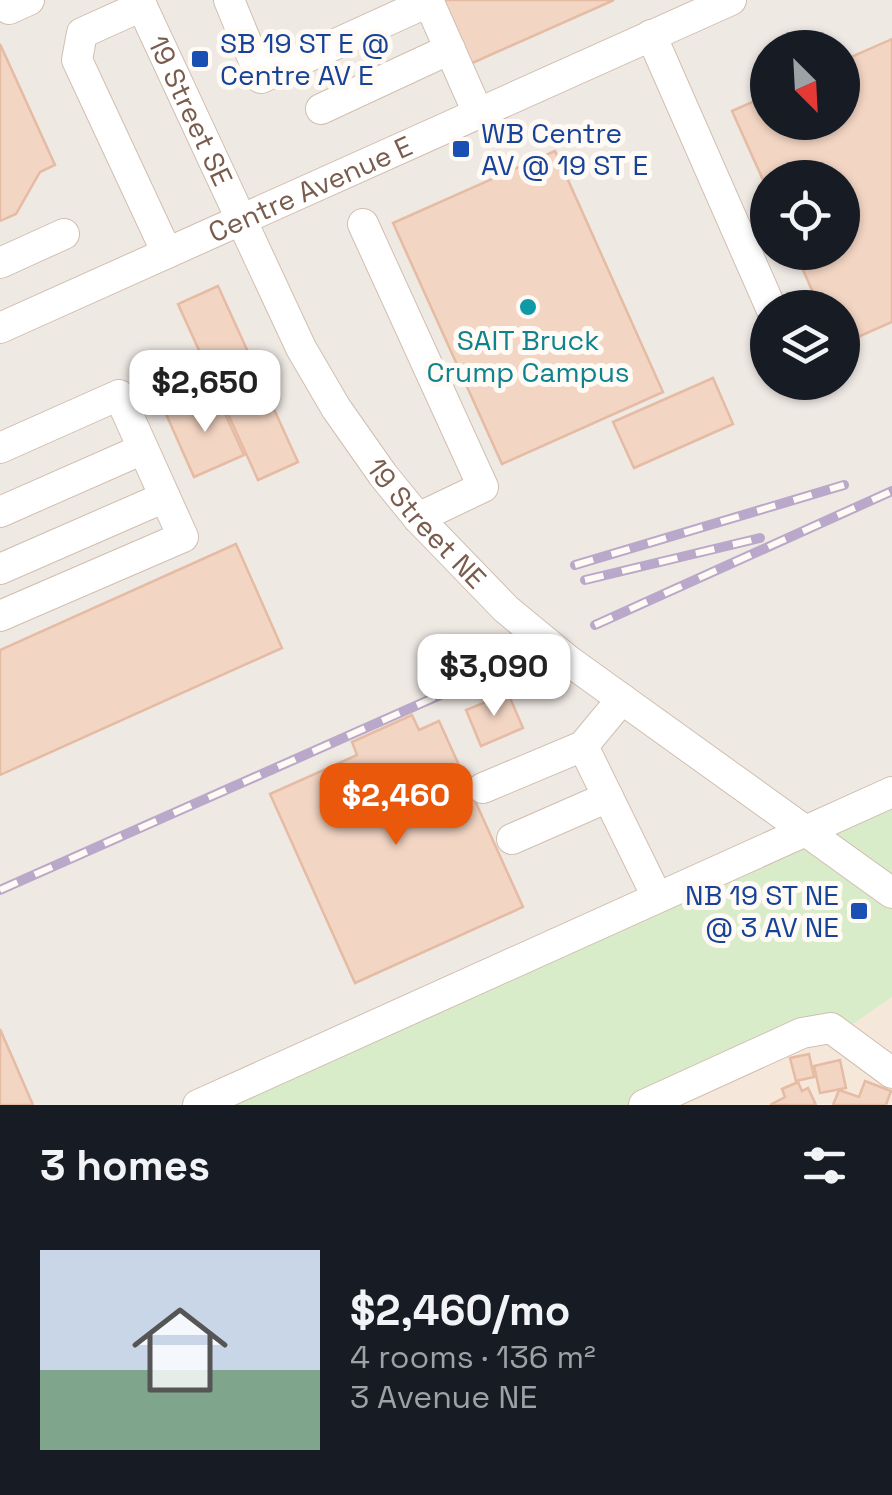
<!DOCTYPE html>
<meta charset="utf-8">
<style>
:root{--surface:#171b24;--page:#20242c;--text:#f1f3f6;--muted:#9ea1a6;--line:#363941;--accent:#ea580c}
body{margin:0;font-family:"Space Grotesk",sans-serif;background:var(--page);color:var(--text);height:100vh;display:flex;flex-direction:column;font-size:38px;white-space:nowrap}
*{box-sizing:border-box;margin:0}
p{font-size:32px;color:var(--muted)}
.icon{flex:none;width:55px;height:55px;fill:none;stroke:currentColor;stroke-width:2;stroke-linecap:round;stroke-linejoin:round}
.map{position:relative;height:1105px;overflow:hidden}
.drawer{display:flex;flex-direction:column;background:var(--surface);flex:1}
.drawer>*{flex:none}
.needle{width:65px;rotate:156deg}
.tools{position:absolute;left:750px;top:30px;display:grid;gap:20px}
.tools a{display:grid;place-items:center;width:110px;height:110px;border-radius:50%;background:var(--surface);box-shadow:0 2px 8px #0004;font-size:50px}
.price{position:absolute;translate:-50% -85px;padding:0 22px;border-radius:20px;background:#fff;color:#222;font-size:32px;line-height:65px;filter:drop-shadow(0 2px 5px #0008)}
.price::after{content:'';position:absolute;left:50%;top:60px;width:30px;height:22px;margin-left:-15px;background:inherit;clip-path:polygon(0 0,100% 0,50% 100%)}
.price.current{background:var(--accent);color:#fff}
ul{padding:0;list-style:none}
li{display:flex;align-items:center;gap:30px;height:250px;padding:0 40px}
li+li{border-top:2px solid var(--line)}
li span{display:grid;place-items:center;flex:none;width:280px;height:200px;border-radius:0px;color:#555}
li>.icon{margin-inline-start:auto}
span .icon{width:120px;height:120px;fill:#fffc;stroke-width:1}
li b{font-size:42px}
h2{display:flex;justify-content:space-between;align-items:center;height:120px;padding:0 40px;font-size:42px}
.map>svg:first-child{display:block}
</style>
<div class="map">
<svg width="892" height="1105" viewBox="0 0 892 1105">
<rect width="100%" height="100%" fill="#fdf6ec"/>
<!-- residential -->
<polygon fill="#f5e8da" points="892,997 892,1105 644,1105 839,1034"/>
<!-- industrial -->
<path fill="#efe9e4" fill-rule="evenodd" d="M0,0H892V793L198,1105H0ZM768,48H842V122H768ZM768,178H842V252H768ZM768,308H842V382H768Z"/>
<!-- green -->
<polygon fill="#d8ecc9" points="892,793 892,997 839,1034 644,1105 198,1105"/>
<!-- building -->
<g fill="#f3d5c3" stroke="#e6bba3" stroke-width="2.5">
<polygon points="440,0 614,0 470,64"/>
<polygon points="892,39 892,322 842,344 842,308 820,308 795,252 842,252 842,178 768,178 768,191 732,111 768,95 768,122 842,122 842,61"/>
<polygon points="0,44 55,165 40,172 16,214 0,221"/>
<polygon points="555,151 663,392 502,464 393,223"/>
<polygon points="218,286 298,462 258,480 178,304"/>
<polygon points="713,378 733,424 634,468 613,422"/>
<polygon points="215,392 244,455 194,477 166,414"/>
<polygon points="236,544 282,648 0,775 0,650"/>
<polygon points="508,693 523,728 481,746 466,710"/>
<polygon points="412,715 419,730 439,721 523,907 355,983 270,794 357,755 352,742"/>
<polygon points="0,1029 33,1105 0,1105"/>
<polygon points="809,1054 814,1077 796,1081 790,1058"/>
<polygon points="840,1060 846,1088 820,1093 814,1066"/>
<polygon points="865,1081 891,1091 886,1105 833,1105 839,1090 859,1097"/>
<polygon points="798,1082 802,1091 808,1088 816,1105 770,1105 785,1097 782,1089"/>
</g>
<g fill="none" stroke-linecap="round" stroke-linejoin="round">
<!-- minor casing -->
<g stroke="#d1beb0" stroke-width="32">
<g id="minor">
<path id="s1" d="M139,0L301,348L336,408L383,475L418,518L506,609L569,661L892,893"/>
<polyline points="229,0 261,78 428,2"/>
<polyline points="428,0 478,113"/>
<polyline points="142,6 82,33 77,60 167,253"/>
<polyline points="9,9 29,0"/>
<polyline points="651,35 771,308"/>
<polyline points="321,109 450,49"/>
<polyline points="363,224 483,487 418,518"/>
<polyline points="0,263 64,234"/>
<path id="s2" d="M0,328L731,0"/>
<polyline points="0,448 119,395 183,537 0,616"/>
<polyline points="0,512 143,449"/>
<polyline points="0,569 165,497"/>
<polyline points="583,746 657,897"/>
<polyline points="483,788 583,746 622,699"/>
<polyline points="512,839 608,797"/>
<polyline points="198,1105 892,792"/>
<polyline points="644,1105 802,1033 831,1028 892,1073"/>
</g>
</g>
<!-- minor -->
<use href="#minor" stroke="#fff" stroke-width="30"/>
<!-- rail casing -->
<g stroke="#b9a8c9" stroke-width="10">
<g id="rail">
<polyline points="575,565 844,485"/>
<polyline points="585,580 760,538"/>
<polyline points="595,625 892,491"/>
<polyline points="0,890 510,664"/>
</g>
</g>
<!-- rail -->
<use href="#rail" stroke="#fffaf3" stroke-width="6" stroke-dasharray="19" stroke-linecap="butt"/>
</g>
<!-- markers -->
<g fill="#1a4fb4" stroke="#fffaf3" stroke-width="4">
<rect x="190" y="49" width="20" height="20" rx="5"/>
<rect x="451" y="139" width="20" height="20" rx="5"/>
<rect x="849" y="901" width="20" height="20" rx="5"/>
</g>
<circle fill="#0f9aa8" stroke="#fffaf3" stroke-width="4" cx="528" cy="307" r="10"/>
<g text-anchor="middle" stroke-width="10" stroke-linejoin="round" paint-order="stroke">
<!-- transit labels -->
<g font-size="28" fill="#164399" stroke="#fffaf3" text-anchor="start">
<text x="220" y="53">SB 19 ST E @<tspan x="220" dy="32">Centre AV E</tspan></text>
<text x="481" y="143">WB Centre<tspan x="481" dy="32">AV @ 19 ST E</tspan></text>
<text x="839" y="905" text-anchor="end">NB 19 ST NE<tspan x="839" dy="32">@ 3 AV NE</tspan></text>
</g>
<!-- street labels -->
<g font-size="28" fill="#7a5c4d" stroke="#fffaf3">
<text dy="10" stroke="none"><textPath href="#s1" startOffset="122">19 Street SE</textPath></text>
<text dy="10" stroke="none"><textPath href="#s2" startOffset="340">Centre Avenue E</textPath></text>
<text dy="10" stroke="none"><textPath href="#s1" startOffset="600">19 Street NE</textPath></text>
</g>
<!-- culture labels -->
<g font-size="28" fill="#0d838f" stroke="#fffaf3">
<text x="528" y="350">SAIT Bruck<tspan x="528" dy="32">Crump Campus</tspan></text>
</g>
</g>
</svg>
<div class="tools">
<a><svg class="needle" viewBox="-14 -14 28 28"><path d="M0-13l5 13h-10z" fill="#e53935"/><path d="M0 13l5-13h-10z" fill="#9ea1a6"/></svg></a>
<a><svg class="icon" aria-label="locate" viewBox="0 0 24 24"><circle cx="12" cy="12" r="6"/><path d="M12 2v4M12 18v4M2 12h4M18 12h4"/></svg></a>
<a><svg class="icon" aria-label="layers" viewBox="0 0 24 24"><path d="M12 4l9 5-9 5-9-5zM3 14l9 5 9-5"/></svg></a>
</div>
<b class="price" style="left:205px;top:435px">$2,650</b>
<b class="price" style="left:494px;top:719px">$3,090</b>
<b class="price current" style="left:396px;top:848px">$2,460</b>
</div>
<section class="drawer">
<h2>3 homes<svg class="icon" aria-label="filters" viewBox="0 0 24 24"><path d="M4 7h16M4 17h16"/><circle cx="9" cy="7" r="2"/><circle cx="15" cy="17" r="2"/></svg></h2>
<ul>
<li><span style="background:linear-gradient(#c9d6e8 60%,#7fa58c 0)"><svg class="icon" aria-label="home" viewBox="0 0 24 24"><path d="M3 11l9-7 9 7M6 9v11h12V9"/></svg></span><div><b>$2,460/mo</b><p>4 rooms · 136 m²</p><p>3 Avenue NE</p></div></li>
</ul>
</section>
